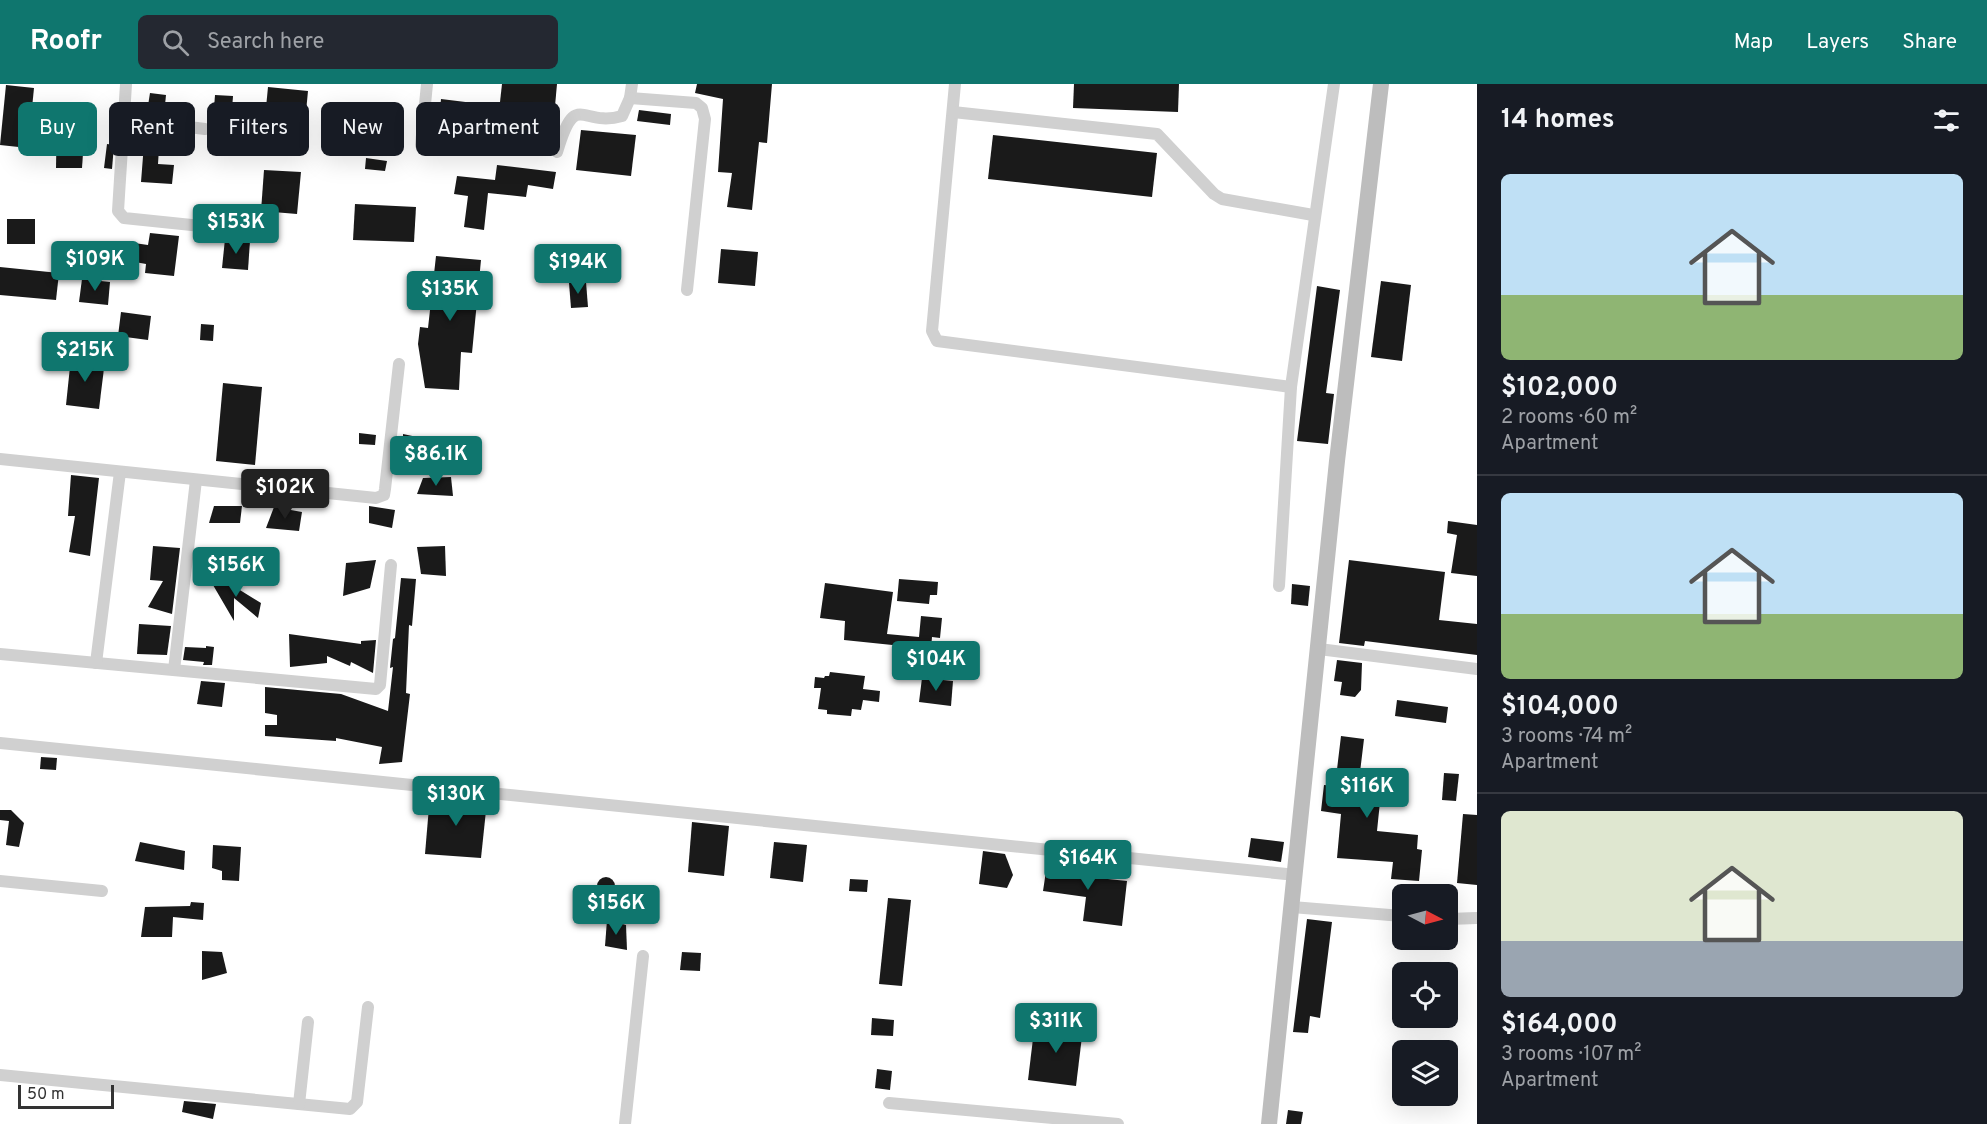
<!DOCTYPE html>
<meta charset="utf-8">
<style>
:root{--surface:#171b24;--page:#242831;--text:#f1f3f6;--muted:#9ea1a6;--line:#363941;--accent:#0f766e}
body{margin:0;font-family:Overpass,sans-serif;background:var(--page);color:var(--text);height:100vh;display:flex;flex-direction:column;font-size:22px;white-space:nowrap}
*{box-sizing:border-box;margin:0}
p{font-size:20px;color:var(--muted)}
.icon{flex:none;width:33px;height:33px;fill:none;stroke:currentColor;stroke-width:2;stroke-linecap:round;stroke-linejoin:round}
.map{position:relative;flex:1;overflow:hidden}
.sheet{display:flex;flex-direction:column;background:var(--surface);width:510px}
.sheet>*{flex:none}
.guide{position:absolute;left:18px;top:18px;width:570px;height:54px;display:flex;gap:12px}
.needle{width:39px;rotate:96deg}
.fabs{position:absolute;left:1392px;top:800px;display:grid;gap:12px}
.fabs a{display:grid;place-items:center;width:66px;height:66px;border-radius:9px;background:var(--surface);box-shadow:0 6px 24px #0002;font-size:30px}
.scale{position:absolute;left:18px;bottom:15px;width:96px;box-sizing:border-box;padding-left:6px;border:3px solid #333;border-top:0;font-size:16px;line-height:21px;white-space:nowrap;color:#333;-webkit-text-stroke:4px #fff;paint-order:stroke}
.price{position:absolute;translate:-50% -51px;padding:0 14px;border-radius:6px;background:var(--accent);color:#fff;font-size:20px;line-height:39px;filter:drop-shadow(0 2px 3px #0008)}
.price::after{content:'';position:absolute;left:50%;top:36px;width:18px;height:14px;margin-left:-9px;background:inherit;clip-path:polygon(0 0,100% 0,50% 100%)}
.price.selected{background:#222;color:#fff}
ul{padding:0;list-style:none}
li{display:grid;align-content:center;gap:12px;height:318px;padding:0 24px}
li+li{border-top:2px solid var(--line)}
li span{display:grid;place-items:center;height:186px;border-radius:9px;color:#555}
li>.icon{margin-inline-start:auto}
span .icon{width:108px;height:108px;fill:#fffc;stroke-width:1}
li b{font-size:26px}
h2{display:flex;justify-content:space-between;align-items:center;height:72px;padding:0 24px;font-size:26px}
.chip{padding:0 21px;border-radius:9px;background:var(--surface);box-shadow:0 6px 24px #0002;font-size:21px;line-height:54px}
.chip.selected{background:var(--accent);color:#fff}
header{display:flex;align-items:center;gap:36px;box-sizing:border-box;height:84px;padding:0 30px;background:var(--accent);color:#fff}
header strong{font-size:28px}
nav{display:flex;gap:33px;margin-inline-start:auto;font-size:21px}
.search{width:420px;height:54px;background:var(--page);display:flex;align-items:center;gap:15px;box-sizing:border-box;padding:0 21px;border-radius:9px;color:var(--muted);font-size:22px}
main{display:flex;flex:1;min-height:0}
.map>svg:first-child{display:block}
</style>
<header>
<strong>Roofr</strong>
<div class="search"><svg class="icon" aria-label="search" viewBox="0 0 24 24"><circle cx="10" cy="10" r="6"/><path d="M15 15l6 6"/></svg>Search here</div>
<nav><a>Map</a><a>Layers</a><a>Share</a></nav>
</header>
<main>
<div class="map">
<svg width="1477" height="1040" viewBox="0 0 1477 1040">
<rect width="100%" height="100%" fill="#fff"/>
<!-- building -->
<g fill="#1a1a1a">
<polygon points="502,0 557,0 555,22 500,18"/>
<polygon points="697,0 772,0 767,59 759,58 752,126 727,123 732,89 718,88 723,15 695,9"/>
<polygon points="1074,0 1179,0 1178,28 1073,24"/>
<polygon points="6,1 34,4 28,64 0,61"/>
<polygon points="268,3 308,7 302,69 262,65"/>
<polygon points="150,9 166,11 164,31 147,28"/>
<polygon points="215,11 233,12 232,26 214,24"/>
<polygon points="441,15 498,22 490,70 440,65 443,37 439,36"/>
<polygon points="57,24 86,26 82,84 56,84"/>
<polygon points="639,26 671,30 670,41 637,37"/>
<polygon points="581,46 636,51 631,92 576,86"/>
<polygon points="145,47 160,48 158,80 174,81 172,100 141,98"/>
<polygon points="993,51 1157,69 1152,113 988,95"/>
<polygon points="107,60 114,61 112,85 104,84"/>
<polygon points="366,74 387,77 385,87 365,85"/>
<polygon points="497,81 556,88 553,105 528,101 526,113 488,109 484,146 464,143 468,112 454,110 457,92 495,96"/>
<polygon points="264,86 301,88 297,130 261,127"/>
<polygon points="355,120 416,123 414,158 353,156"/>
<rect x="7" y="135" width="28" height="25"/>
<polygon points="150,149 179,152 174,192 145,189 146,180 124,176 127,158 148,161"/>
<polygon points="225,155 250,157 248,186 222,184"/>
<polygon points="721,165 758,168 755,202 718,199"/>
<polygon points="436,172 481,176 472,269 461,268 459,306 425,304 418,260 420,243 428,244"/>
<polygon points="0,183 59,189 56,216 0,211"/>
<polygon points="82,195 110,198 108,221 79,218"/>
<polygon points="1381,197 1411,201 1402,277 1371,273"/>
<polygon points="586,198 588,223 571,224 569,199"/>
<polygon points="1317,202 1340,206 1326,309 1334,310 1328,360 1297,357"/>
<polygon points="121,228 151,232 148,256 118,252"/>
<polygon points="201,240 214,241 213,257 200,256"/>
<polygon points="71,273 105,276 99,325 66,321"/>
<polygon points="223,299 262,303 255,381 216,377"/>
<polygon points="359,349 376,351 375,361 359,360"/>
<polygon points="403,350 417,353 416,368 403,365"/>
<polygon points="71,391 99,394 90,472 69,468 75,432 68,432"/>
<polygon points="451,393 453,412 417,410 423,394"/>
<polygon points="214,422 242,422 240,439 209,439"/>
<polygon points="369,422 395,426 392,444 369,439"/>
<polygon points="274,423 302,428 299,447 266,444"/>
<polygon points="1448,437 1477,441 1477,492 1451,489 1457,451 1447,449"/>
<polygon points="153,462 180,464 172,530 148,523 163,497 150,496"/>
<polygon points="445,462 446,492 421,490 417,463"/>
<polygon points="376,476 370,504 343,512 346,479"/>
<polygon points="1349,476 1445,488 1439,536 1477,540 1477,571 1365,557 1364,562 1339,559"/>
<polygon points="401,494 416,495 412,542 409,541 406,609 410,610 402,678 379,680 382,663 336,654 336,657 265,652 265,641 277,641 277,631 265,629 265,603 341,610 388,627 393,583 390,584 393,555 395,554"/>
<polygon points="220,495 227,499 235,498 235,503 261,519 258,534 234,514 234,537 213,501 218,501"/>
<polygon points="899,495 938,498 937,511 930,511 929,520 897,517"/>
<polygon points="825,499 893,508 887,550 919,553 921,532 942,534 940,554 932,553 931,565 844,556 845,537 820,534"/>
<polygon points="1292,500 1310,502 1308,522 1291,520"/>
<polygon points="139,540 171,542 167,571 137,570"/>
<polygon points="289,550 361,560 361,557 376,556 373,589 351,578 350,582 327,572 327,579 290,583"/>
<polygon points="206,562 214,563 212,581 203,581 204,578 183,576 185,563 206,564"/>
<polygon points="1337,576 1362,579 1361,606 1355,613 1340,611 1342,598 1334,597"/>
<polygon points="830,588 865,592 863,605 880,607 879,618 863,616 861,626 852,625 851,632 827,630 827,626 818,625 821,604 814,604 815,593 824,594 825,592 829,592"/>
<polygon points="922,594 953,597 951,622 919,618"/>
<polygon points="201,597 225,599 222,623 197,620"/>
<polygon points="1397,616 1448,623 1446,639 1395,632"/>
<polygon points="1341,652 1364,655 1358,705 1381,708 1377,747 1418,751 1417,765 1422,766 1419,797 1391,795 1393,778 1337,774 1341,730 1321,727 1324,701 1335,702"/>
<polygon points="41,673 57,674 56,686 40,685"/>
<polygon points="1444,689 1459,690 1456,717 1442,716"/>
<polygon points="430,711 487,717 481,774 425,770"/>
<polygon points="0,726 11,726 24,739 19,763 6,761 9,737 0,736"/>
<polygon points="1463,730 1477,731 1477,801 1457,799"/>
<polygon points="692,738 729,742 724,792 688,788"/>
<polygon points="1251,754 1284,758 1281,778 1248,773"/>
<polygon points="140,758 185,767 184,786 135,777"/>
<polygon points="774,758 807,761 803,798 770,794"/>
<polygon points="213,761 241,763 239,797 222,796 222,787 212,784"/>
<polygon points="983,767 1005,770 1013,791 1007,804 979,800"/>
<polygon points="1048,774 1082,777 1079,792 1127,797 1122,842 1083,837 1086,813 1043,807"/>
<circle cx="606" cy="802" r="9"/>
<polygon points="850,795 868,796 867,808 849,807"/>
<polygon points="888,814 911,816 902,902 879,900"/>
<polygon points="191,818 204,819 203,836 173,833 172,853 141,853 145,823 190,822"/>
<polygon points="1307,835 1332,838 1320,934 1310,932 1308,949 1293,948"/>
<polygon points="607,836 626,841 627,866 605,862"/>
<polygon points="202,867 222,868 227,889 202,896"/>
<polygon points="682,868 701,869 700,887 680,886"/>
<polygon points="872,934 894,936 893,952 871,951"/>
<polygon points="1035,938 1083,944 1076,1002 1028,996"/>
<polygon points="877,985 892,987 890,1006 875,1004"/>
<polygon points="184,1017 216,1020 213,1035 182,1028"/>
<polygon points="1288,1026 1303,1028 1301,1040 1286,1040"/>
</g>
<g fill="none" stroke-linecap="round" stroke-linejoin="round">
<!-- street -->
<g stroke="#d0d0d0" stroke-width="12">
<polyline points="126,0 118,127 124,134 211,143"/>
<polyline points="632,0 630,14 696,19 702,24 705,35 687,206"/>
<polyline points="955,0 932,247 937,257 1291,303"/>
<polyline points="953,28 1157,50 1214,110 1222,115 1313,131"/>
<polyline points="124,35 205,45"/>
<polyline points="421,61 427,0"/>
<path d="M557,68C576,4 581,44 622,32L630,14"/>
<polyline points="0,375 376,414 384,411 385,405 399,280"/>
<polyline points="1279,502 1291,303 1334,0"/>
<polyline points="1319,565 1477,585"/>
<polyline points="0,570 376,605 380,601 391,481"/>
<polyline points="96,579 120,388"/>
<polyline points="174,586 196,396"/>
<polyline points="0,659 1296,791"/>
<polyline points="0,797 102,807"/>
<polyline points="1292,823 1402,832"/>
<polyline points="1448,835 1477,834"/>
<polyline points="0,991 350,1025 357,1018 368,923"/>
<polyline points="889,1019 1118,1040"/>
<polyline points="299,1020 308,938"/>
<polyline points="625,1040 643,872"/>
</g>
<!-- secondary -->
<polyline stroke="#bdbdbd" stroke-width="16" points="1269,1040 1337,377 1381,0"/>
</g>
</svg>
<div class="fabs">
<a><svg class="needle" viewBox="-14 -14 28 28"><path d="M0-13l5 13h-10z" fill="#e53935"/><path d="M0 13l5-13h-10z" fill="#9ea1a6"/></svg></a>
<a><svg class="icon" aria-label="locate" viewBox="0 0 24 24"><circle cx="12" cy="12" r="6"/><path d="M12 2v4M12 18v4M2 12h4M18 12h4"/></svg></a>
<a><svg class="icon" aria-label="layers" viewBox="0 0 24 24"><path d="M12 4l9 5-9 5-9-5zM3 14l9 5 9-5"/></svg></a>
</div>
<div class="scale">50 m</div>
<b class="price" style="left:236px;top:171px">$153K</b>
<b class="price" style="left:95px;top:208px">$109K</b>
<b class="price" style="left:578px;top:211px">$194K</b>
<b class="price" style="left:450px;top:238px">$135K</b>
<b class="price" style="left:85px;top:299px">$215K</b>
<b class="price" style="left:436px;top:403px">$86.1K</b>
<b class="price selected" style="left:285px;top:436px">$102K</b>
<b class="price" style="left:236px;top:514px">$156K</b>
<b class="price" style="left:936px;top:608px">$104K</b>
<b class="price" style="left:1367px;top:735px">$116K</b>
<b class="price" style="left:456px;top:743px">$130K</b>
<b class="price" style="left:1088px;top:807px">$164K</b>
<b class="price" style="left:616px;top:852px">$156K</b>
<b class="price" style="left:1056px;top:970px">$311K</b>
<div class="guide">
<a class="chip selected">Buy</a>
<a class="chip">Rent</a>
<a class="chip">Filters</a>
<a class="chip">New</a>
<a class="chip">Apartment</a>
</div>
</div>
<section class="sheet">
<h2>14 homes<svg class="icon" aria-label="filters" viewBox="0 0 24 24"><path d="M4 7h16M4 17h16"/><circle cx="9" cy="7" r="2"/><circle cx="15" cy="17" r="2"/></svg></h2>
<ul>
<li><span style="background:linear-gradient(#bfe0f5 65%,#8fb573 0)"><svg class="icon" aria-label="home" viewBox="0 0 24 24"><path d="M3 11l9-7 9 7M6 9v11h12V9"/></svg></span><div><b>$102,000</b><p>2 rooms · 60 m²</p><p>Apartment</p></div></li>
<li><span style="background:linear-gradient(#bfe0f5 65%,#8fb573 0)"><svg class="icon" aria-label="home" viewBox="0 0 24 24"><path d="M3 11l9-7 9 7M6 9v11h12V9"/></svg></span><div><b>$104,000</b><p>3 rooms · 74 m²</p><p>Apartment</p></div></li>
<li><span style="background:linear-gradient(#dfe7d0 70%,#9aa5b1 0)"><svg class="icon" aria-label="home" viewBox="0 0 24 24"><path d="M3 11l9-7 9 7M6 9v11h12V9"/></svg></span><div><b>$164,000</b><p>3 rooms · 107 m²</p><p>Apartment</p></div></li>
</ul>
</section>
</main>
